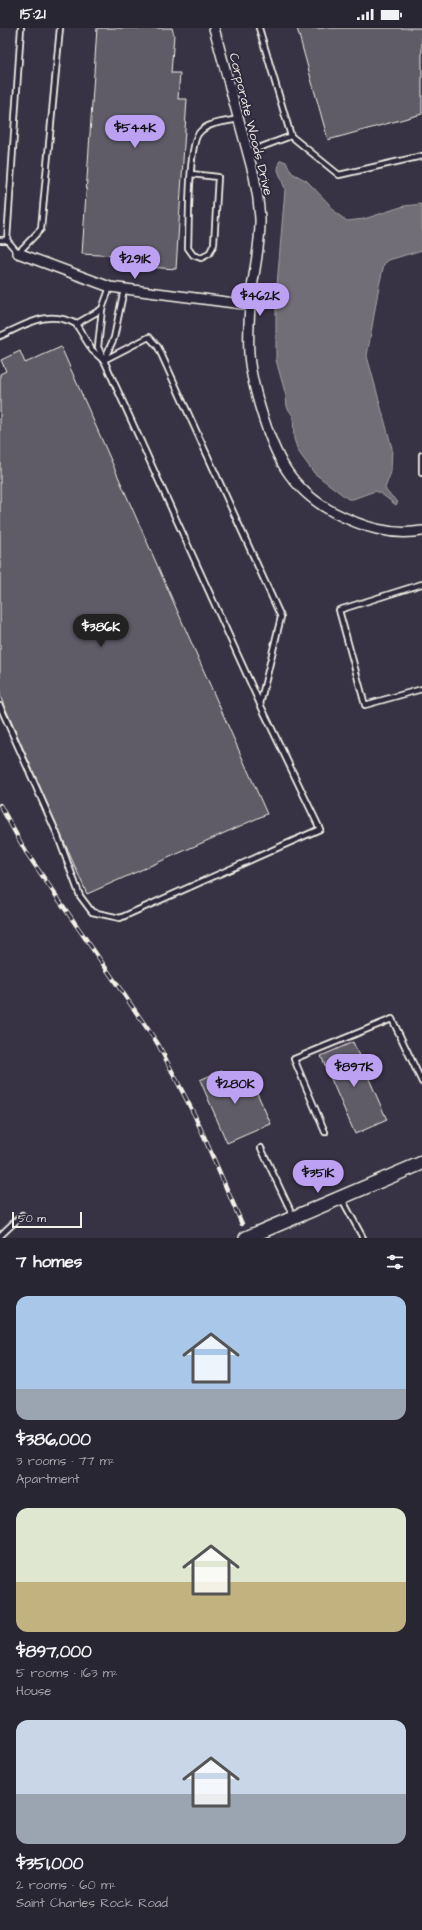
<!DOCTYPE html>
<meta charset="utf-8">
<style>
:root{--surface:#292633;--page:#35323f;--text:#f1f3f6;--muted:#a5a5ac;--accent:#bca0f2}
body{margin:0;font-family:"Architects Daughter",sans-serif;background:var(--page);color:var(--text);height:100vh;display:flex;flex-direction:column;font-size:15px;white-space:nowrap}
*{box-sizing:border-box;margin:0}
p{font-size:13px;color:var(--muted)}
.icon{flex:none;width:22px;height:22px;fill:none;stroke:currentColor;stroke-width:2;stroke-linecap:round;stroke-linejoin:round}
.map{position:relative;height:1210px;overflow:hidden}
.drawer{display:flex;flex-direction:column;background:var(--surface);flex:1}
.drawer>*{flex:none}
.scale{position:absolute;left:12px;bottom:10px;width:70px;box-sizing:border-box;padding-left:4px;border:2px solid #f4f1e8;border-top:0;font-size:11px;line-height:14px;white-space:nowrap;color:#f4f1e8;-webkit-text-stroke:3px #2f2a3d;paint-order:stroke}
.price{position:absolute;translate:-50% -34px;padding:0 9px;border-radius:14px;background:var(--accent);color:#111;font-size:13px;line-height:26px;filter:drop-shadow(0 1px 2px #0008)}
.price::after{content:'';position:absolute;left:50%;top:24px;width:12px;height:9px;margin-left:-6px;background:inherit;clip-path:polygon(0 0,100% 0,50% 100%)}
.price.on{background:#222;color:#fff}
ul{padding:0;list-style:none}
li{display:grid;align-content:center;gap:8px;height:212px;padding:0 16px}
li span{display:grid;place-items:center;height:124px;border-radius:12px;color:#555}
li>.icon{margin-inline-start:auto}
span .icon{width:72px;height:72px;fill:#fffc;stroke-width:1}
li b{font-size:17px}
h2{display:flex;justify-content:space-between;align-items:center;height:48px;padding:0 16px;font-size:17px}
.status{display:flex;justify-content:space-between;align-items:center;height:28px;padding:0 20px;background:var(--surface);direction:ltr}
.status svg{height:11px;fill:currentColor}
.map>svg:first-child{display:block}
</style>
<div class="status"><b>15:21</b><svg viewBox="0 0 49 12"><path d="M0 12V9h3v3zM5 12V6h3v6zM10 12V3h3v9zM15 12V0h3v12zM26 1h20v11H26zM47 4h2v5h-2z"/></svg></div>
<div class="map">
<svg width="422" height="1210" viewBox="0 0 422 1210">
<rect width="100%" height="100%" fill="#373244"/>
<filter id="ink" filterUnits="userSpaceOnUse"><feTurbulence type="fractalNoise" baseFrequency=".025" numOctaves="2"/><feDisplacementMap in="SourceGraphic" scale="8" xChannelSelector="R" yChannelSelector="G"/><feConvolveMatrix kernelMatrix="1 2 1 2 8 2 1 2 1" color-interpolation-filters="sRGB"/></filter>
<g filter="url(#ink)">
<!-- water -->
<polygon fill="#726e77" stroke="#a6a2a4" points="281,132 286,134 292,145 307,153 332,179 336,185 347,193 364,191 404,178 422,176 422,222 389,232 384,236 379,258 367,328 392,420 391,444 385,460 387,464 398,474 396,477 380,465 375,463 353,471 348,471 314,445 298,423 294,411 293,388 287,379 286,368 276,332 276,269 285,161 278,142 279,134"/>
<!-- building -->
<g fill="#5f5c67" stroke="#f4f1e8">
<polygon points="97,0 172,0 174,7 171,45 180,45 178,71 187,71 176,241 133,238 133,229 82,226"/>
<polygon points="297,0 422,0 422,86 328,112"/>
<polygon points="61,319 267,786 87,866 0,668 0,346 6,343 1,332 20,323 25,335"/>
<polygon points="353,1014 387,1092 355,1106 321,1028"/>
<polygon points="222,1042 227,1054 248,1045 271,1096 227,1115 200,1052"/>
</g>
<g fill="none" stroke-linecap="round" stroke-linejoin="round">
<!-- lane casing -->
<g stroke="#f4f1e8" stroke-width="8">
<g id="lane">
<polyline points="291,108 339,147 422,128"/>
<polyline points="248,124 291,108 259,0"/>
<path d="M191,146L218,149L214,216L209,226L201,230L193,227L188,220C189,200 188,116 199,105C208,94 226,94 239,91"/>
<polyline points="0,212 7,212 18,225 41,201 60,0"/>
<polyline points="7,212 21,0"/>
<polyline points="76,296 92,322 102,331"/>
<path d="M0,308C27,296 48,281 76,296L102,281"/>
<polyline points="104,332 149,309 158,319 281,589 260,676"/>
<polyline points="104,332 114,310 124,261"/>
<polyline points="422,427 422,445"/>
<polyline points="422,556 339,582 365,677 422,661"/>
<polyline points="0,678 57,806 80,868 92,884 120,890 320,801 260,676 98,319 102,281 110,259"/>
<polyline points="325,1104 294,1031 392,991 422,1054"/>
<polyline points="261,1120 293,1188"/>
<polyline points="342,1171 363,1210"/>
<polyline points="0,1208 22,1187"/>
</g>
</g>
<!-- street casing -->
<g stroke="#f4f1e8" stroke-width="12">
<g id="street">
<path d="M214,0L254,148C257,162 259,176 260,190C261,219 252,249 250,278C249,293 248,310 249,326C250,344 255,362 260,379C274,426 289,461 335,485C363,499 390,508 422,503"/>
<polyline points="18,225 110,259 250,277"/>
</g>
</g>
<!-- secondary casing -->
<g stroke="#f4f1e8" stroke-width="16">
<polyline id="secondary" points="246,1210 422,1135"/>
</g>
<!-- lane -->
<use href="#lane" stroke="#2f2a3d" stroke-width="4.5"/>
<!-- street -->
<use href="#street" stroke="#2f2a3d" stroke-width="9"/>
<!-- secondary -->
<use href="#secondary" stroke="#2f2a3d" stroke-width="13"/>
<!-- rail casing -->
<g stroke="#f4f1e8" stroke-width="4.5">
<polyline id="rail" points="0,777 26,824 158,1016 195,1088 242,1196"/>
</g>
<!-- rail -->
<use href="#rail" stroke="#2f2a3d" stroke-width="3" stroke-dasharray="9" stroke-linecap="butt"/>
</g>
</g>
<g text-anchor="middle" stroke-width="4" stroke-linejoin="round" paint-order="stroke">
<!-- street labels -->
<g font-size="13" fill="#f4f1e8" stroke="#2f2a3d">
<text transform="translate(252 96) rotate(76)" y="5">Corporate Woods Drive</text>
</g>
</g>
</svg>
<div class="scale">50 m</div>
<b class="price" style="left:135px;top:121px">$544K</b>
<b class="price" style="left:135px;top:252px">$291K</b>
<b class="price" style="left:260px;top:289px">$462K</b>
<b class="price on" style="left:101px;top:620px">$386K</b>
<b class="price" style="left:354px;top:1060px">$897K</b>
<b class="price" style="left:235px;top:1077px">$280K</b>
<b class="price" style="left:318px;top:1166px">$351K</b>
</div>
<section class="drawer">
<h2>7 homes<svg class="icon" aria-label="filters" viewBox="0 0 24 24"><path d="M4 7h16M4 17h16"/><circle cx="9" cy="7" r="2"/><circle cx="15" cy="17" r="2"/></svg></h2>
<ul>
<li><span style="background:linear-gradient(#a9c7e8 75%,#9aa5b1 0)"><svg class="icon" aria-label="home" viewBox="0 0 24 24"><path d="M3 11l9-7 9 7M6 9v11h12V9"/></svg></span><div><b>$386,000</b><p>3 rooms · 77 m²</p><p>Apartment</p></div></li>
<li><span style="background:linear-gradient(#dfe7d0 60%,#c2b280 0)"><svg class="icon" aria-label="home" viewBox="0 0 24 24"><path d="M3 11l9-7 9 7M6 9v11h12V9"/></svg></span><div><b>$897,000</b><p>5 rooms · 163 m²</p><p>House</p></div></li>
<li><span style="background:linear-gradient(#c9d6e8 60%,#9aa5b1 0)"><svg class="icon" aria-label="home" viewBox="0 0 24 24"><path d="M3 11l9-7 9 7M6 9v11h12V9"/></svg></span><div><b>$351,000</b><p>2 rooms · 60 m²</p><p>Saint Charles Rock Road</p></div></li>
</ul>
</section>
